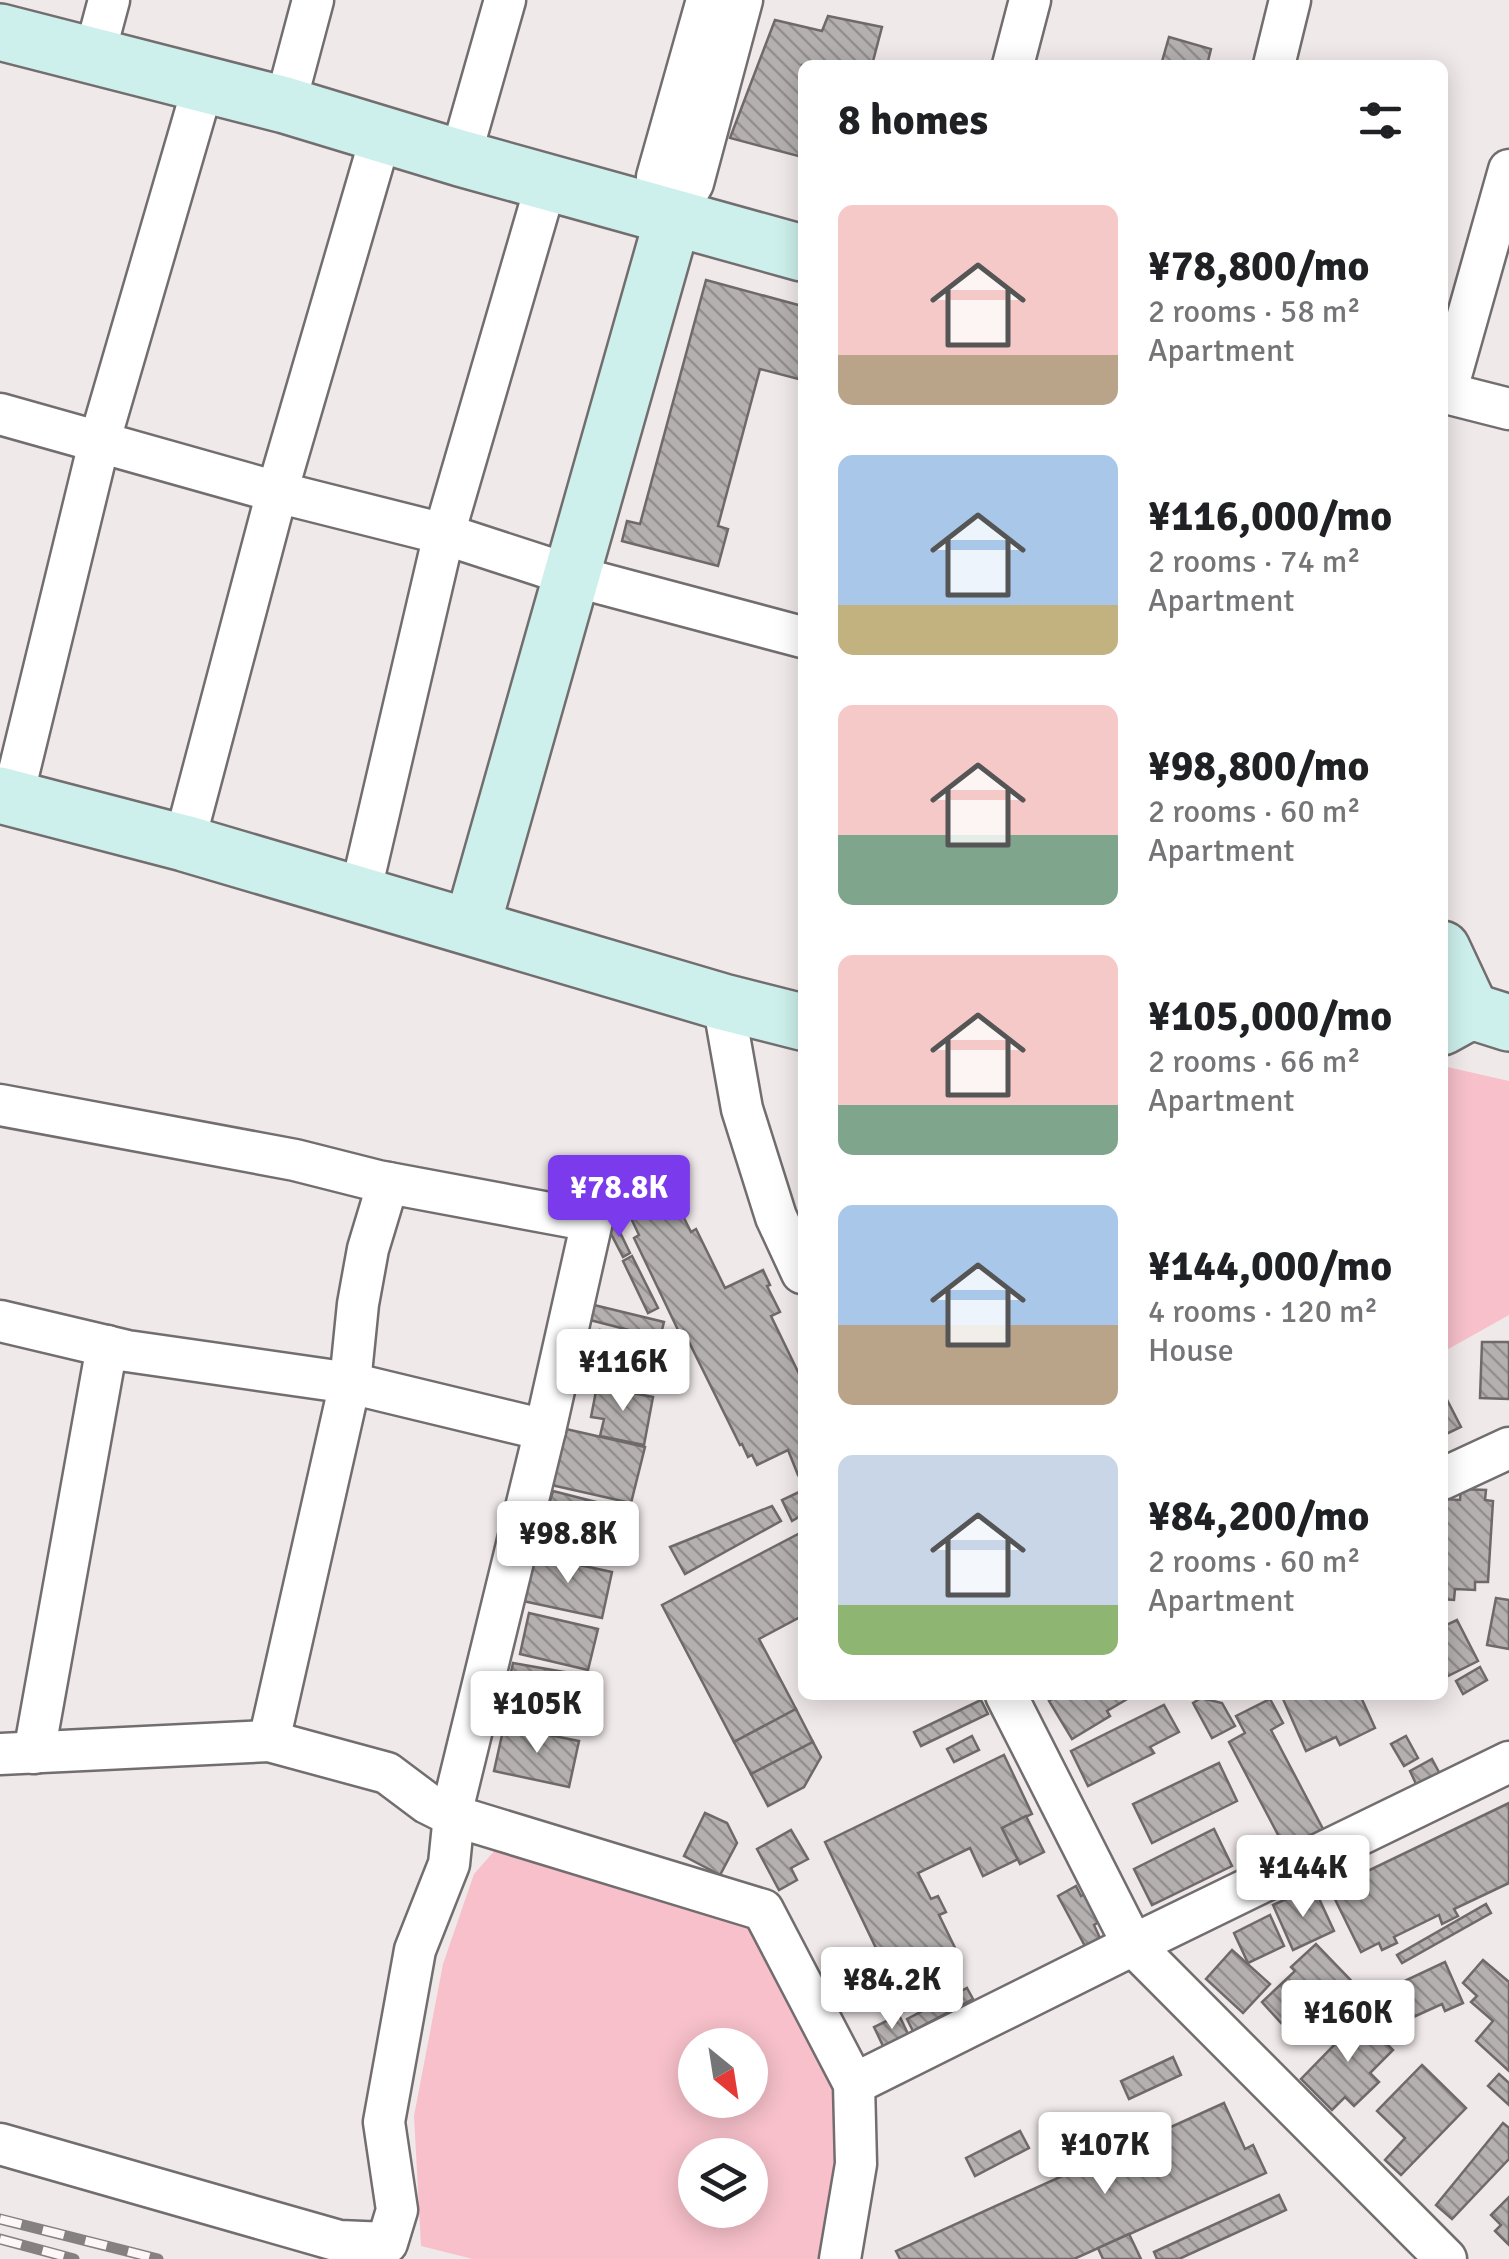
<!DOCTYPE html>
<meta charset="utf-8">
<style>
:root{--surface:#fff;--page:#f6f6f6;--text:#202124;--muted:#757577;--accent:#7c3aed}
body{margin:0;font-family:Signika,sans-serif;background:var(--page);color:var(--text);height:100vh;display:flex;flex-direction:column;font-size:38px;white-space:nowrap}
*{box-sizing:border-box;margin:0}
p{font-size:32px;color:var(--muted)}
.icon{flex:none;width:55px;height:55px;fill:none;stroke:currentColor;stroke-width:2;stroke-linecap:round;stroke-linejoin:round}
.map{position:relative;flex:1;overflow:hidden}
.drawer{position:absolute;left:798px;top:60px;width:650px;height:1640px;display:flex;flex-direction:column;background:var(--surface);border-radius:15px;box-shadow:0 5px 25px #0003}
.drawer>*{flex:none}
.needle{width:65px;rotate:150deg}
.controls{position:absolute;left:678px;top:2028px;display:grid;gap:20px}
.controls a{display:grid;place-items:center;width:90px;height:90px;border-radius:50%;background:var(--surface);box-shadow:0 5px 25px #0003;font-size:50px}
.price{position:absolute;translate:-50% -85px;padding:0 22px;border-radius:10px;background:#fff;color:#222;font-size:32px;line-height:65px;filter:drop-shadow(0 2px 5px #0008)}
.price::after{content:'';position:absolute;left:50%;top:60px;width:30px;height:22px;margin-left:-15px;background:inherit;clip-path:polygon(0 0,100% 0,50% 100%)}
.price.selected{background:var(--accent);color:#fff}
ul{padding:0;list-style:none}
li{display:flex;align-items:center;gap:30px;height:250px;padding:0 40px}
li span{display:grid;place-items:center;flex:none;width:280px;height:200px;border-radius:15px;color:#555}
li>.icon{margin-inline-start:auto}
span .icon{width:120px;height:120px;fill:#fffc;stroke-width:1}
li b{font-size:42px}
h2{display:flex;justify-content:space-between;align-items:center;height:120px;padding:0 40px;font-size:42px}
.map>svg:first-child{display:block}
</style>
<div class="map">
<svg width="1509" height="2259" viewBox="0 0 1509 2259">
<defs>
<pattern id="building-back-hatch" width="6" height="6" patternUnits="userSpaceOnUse" patternTransform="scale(2.5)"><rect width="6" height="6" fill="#b5b0b0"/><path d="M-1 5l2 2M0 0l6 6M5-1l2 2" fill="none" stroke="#948f8f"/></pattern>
</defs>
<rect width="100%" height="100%" fill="#f0e9ea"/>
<!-- park -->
<g fill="#f7c0ca" fill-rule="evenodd">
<polygon points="1443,1066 1509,1081 1509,1315 1443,1352"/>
<path d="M496,1849L752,1921L835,2067L847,2147L829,2259H473L421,2246L414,2116L443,1964L474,1874ZM695,2045H750V2100H695ZM695,2155H750V2210H695Z"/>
</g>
<!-- building -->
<g fill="url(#building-back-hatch)" stroke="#6f696a" stroke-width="2.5">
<polygon points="828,16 882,27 872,65 802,65 802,157 730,138 775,20 822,31"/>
<polygon points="1169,37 1211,49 1207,65 1161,65"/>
<polygon points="706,280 802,306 802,380 760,369 718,526 728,529 718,566 622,541 627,521 640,524"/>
<polygon points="657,1183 663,1195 667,1193 678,1214 681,1212 691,1232 696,1229 725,1288 763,1270 770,1285 767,1286 780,1312 771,1316 802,1380 802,1473 798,1475 788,1450 757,1465 752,1455 748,1457 742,1444 740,1445 683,1330 679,1332 634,1238 639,1235 629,1214 632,1211 626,1198"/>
<polygon points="616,1224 630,1253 623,1257 608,1228"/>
<polygon points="632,1256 658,1308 648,1313 623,1261"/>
<polygon points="594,1305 664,1322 660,1338 590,1320"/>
<polygon points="600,1330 644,1337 641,1350 657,1352 651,1392 597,1384 598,1374 594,1374"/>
<polygon points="1482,1342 1509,1342 1509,1399 1480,1398"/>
<polygon points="672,1354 683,1357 677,1383 666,1380"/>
<polygon points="597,1386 653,1397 644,1445 600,1436 604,1419 591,1417"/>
<polygon points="1442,1390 1461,1427 1442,1436"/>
<polygon points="566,1429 645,1447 631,1503 547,1484 554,1453 560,1455"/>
<polygon points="1461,1489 1486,1490 1485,1500 1493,1501 1488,1582 1475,1582 1475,1590 1455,1589 1454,1600 1442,1599 1445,1499 1460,1500"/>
<polygon points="553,1491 631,1511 619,1557 566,1544 567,1538 555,1535 560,1515 547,1511"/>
<polygon points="799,1492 802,1499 802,1515 792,1521 782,1500"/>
<polygon points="772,1506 781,1521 685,1574 670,1547"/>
<polygon points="538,1526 556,1530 555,1535 566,1537 563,1548 534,1541"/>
<polygon points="802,1532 802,1616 759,1639 796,1709 734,1742 662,1605"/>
<polygon points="533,1555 612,1572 602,1618 523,1601"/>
<polygon points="1496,1598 1509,1600 1509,1649 1487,1645"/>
<polygon points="529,1613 598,1629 588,1670 520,1654"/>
<polygon points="1457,1620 1478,1661 1442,1679 1442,1627"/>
<polygon points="513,1663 587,1676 577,1728 518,1717 523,1688 508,1686"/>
<polygon points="1480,1667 1487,1680 1463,1694 1456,1681"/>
<polygon points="1059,1695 1128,1695 1129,1698 1107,1711 1110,1716 1072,1739 1049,1701"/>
<polygon points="1292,1695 1360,1695 1375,1728 1340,1745 1336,1737 1306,1751 1283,1699"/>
<polygon points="1201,1698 1222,1703 1235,1726 1212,1738 1193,1703"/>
<polygon points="1270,1699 1283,1723 1271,1730 1323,1829 1285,1848 1229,1742 1245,1733 1236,1716"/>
<polygon points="981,1700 988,1714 921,1746 914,1732"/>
<polygon points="1164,1705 1179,1732 1150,1747 1154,1753 1088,1786 1071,1751"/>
<polygon points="796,1709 813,1742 751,1774 734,1742"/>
<polygon points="504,1726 579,1741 569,1787 494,1771"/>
<polygon points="972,1736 979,1750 954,1762 947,1749"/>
<polygon points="1406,1736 1418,1758 1404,1766 1391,1744"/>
<polygon points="813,1742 821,1757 804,1787 768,1806 751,1774"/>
<polygon points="1004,1755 1032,1814 1002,1828 1018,1859 983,1876 970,1848 918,1873 931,1899 938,1896 946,1912 939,1915 958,1954 924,1971 919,1959 888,1973 825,1842"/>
<polygon points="1432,1759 1440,1774 1417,1786 1410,1771"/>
<polygon points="1219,1763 1237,1801 1152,1843 1133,1804"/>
<polygon points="1509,1803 1509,1883 1454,1909 1458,1916 1442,1924 1439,1915 1394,1937 1397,1943 1382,1950 1379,1943 1361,1952 1330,1889"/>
<polygon points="705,1813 727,1823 737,1843 720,1875 684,1856"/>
<polygon points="1026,1816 1044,1852 1020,1864 1002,1828"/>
<polygon points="1214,1829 1232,1866 1152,1905 1134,1869"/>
<polygon points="791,1830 808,1859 791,1868 797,1880 779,1890 757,1849"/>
<polygon points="1076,1886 1081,1896 1087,1893 1102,1920 1094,1925 1100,1938 1085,1946 1058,1896"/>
<polygon points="1316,1892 1334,1931 1293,1950 1273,1905 1293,1896 1296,1902"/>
<polygon points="1486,1904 1491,1913 1402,1963 1397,1955"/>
<polygon points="1270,1915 1284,1946 1248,1963 1234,1933"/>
<polygon points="1316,1944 1366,1996 1353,2009 1349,2006 1312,2040 1288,2016 1281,2023 1262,2002 1295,1971 1291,1967"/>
<polygon points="1232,1950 1270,1984 1243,2013 1206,1979"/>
<polygon points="1483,1960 1509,1982 1509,2071 1476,2041 1493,2021 1471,2002 1477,1996 1463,1983"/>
<polygon points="1445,1962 1463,2003 1445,2011 1442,2004 1409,2019 1403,2005 1409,2003 1400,1983"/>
<polygon points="947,1972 954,1984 904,2011 897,1998"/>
<polygon points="967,1988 973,1999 913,2031 907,2019"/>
<polygon points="899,2015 909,2036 884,2048 874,2027"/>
<polygon points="1358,2015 1393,2050 1370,2073 1379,2082 1354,2106 1345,2097 1332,2110 1301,2079 1335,2044 1333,2041"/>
<polygon points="1173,2057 1181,2075 1129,2099 1121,2081"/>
<polygon points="1422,2065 1466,2108 1401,2175 1385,2160 1405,2138 1377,2111"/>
<polygon points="1499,2074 1509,2083 1509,2105 1488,2086"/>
<polygon points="1224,2103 1245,2149 1253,2145 1266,2173 1074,2259 900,2259 896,2251"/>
<polygon points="1110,2118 1123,2148 1103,2156 1090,2127"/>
<polygon points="1503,2123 1509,2128 1509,2159 1452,2219 1436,2205"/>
<polygon points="1020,2131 1029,2148 975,2176 966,2158"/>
<polygon points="1085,2136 1096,2160 1080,2167 1069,2144"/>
<polygon points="1279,2195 1286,2210 1179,2259 1157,2259 1154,2252"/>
<polygon points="1509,2197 1509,2245 1495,2231 1501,2225 1491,2215"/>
<polygon points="1129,2234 1141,2259 1103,2259 1098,2248"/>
</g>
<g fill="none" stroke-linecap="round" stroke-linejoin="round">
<!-- street casing -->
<g stroke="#726d6e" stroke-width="45">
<g id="street">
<polyline points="94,56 109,0"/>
<polyline points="1013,65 1030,0"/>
<polyline points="1274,65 1290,0"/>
<polyline points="285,105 313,0"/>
<polyline points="460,158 505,0"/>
<polyline points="673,218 693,183 742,0"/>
<polyline points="673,218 657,177 707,0"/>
<polyline points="1442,392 1509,409"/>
<polyline points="1446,393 1509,170"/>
<polyline points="0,414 277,492 444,534 573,576 802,637"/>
<polyline points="12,800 99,443 204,83"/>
<polyline points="184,843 277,492 381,136"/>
<polyline points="360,894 444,534 547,181"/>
<polyline points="723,1002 742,1109 776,1217 802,1273"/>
<polyline points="0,1105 295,1160 378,1181 592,1221 545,1430 350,1383 127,1351 0,1321"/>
<polyline points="1442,1479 1509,1448"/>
<polyline points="1006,1695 1133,1945 1446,2259"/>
<polyline points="269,1741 350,1383 358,1304 368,1249 388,1183"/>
<polyline points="34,1753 107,1346"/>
<polyline points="0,1754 269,1741 387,1773 427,1803 451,1815 763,1910 854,2084 856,2164 840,2259"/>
<polyline points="854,2084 1133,1945 1509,1762"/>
<polyline points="0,2144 339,2241 387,2243 397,2210 384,2122 415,1950 449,1864 453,1825 451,1815 545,1430"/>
</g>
</g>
<!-- secondary casing -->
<g stroke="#726d6e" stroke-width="60">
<g id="secondary">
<polyline points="0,32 285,105 460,158 802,253"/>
<polyline points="0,795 184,843 723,1002 802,1022"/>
<polyline points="472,926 673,218"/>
<polyline points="1442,949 1471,1011"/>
<polyline points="1442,1027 1471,1011 1509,1023"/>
</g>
</g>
<!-- street -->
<use href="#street" stroke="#fff" stroke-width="40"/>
<!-- secondary -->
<use href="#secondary" stroke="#cdf0ec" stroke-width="55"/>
<!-- rail casing -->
<g stroke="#858181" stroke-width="11">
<g id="rail">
<polyline points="0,2219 158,2259"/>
<polyline points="0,2239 74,2259"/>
</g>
</g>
<!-- rail -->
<use href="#rail" stroke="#fdf7f8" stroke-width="8" stroke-dasharray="22" stroke-linecap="butt"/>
</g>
</svg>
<div class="controls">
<a><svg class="needle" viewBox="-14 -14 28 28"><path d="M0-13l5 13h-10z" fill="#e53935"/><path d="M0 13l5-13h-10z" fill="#757577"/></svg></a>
<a><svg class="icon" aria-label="layers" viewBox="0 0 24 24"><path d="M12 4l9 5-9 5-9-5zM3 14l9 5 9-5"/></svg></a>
</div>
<b class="price selected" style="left:619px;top:1240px">¥78.8K</b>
<b class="price" style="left:623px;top:1414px">¥116K</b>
<b class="price" style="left:568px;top:1586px">¥98.8K</b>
<b class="price" style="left:537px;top:1756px">¥105K</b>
<b class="price" style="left:1303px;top:1920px">¥144K</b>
<b class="price" style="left:892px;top:2032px">¥84.2K</b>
<b class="price" style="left:1348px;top:2065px">¥160K</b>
<b class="price" style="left:1105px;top:2197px">¥107K</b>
<section class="drawer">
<h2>8 homes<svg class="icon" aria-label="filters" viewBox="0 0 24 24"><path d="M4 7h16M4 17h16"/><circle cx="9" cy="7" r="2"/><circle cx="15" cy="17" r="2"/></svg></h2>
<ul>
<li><span style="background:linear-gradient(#f6c9c9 75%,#b9a48a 0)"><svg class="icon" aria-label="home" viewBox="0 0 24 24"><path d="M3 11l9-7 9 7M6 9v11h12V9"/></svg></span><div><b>¥78,800/mo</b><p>2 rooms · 58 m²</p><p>Apartment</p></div></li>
<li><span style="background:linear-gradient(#a9c7e8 75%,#c2b280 0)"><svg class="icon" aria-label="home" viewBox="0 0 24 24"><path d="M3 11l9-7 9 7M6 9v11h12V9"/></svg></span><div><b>¥116,000/mo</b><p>2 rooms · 74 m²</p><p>Apartment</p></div></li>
<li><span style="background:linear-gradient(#f6c9c9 65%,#7fa58c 0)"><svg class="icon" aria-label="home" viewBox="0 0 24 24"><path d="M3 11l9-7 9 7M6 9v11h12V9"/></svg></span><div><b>¥98,800/mo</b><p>2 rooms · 60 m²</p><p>Apartment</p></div></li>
<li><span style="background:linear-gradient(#f6c9c9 75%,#7fa58c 0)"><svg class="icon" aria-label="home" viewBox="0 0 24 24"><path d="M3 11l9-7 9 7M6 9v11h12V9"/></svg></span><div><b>¥105,000/mo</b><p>2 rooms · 66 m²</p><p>Apartment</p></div></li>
<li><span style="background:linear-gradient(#a9c7e8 60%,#b9a48a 0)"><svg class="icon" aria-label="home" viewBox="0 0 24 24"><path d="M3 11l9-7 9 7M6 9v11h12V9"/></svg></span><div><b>¥144,000/mo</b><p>4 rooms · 120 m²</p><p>House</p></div></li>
<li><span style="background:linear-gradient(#c9d6e8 75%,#8fb573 0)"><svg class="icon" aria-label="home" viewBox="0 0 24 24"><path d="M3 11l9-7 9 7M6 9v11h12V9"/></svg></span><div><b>¥84,200/mo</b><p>2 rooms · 60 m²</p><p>Apartment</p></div></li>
</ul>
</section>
</div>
